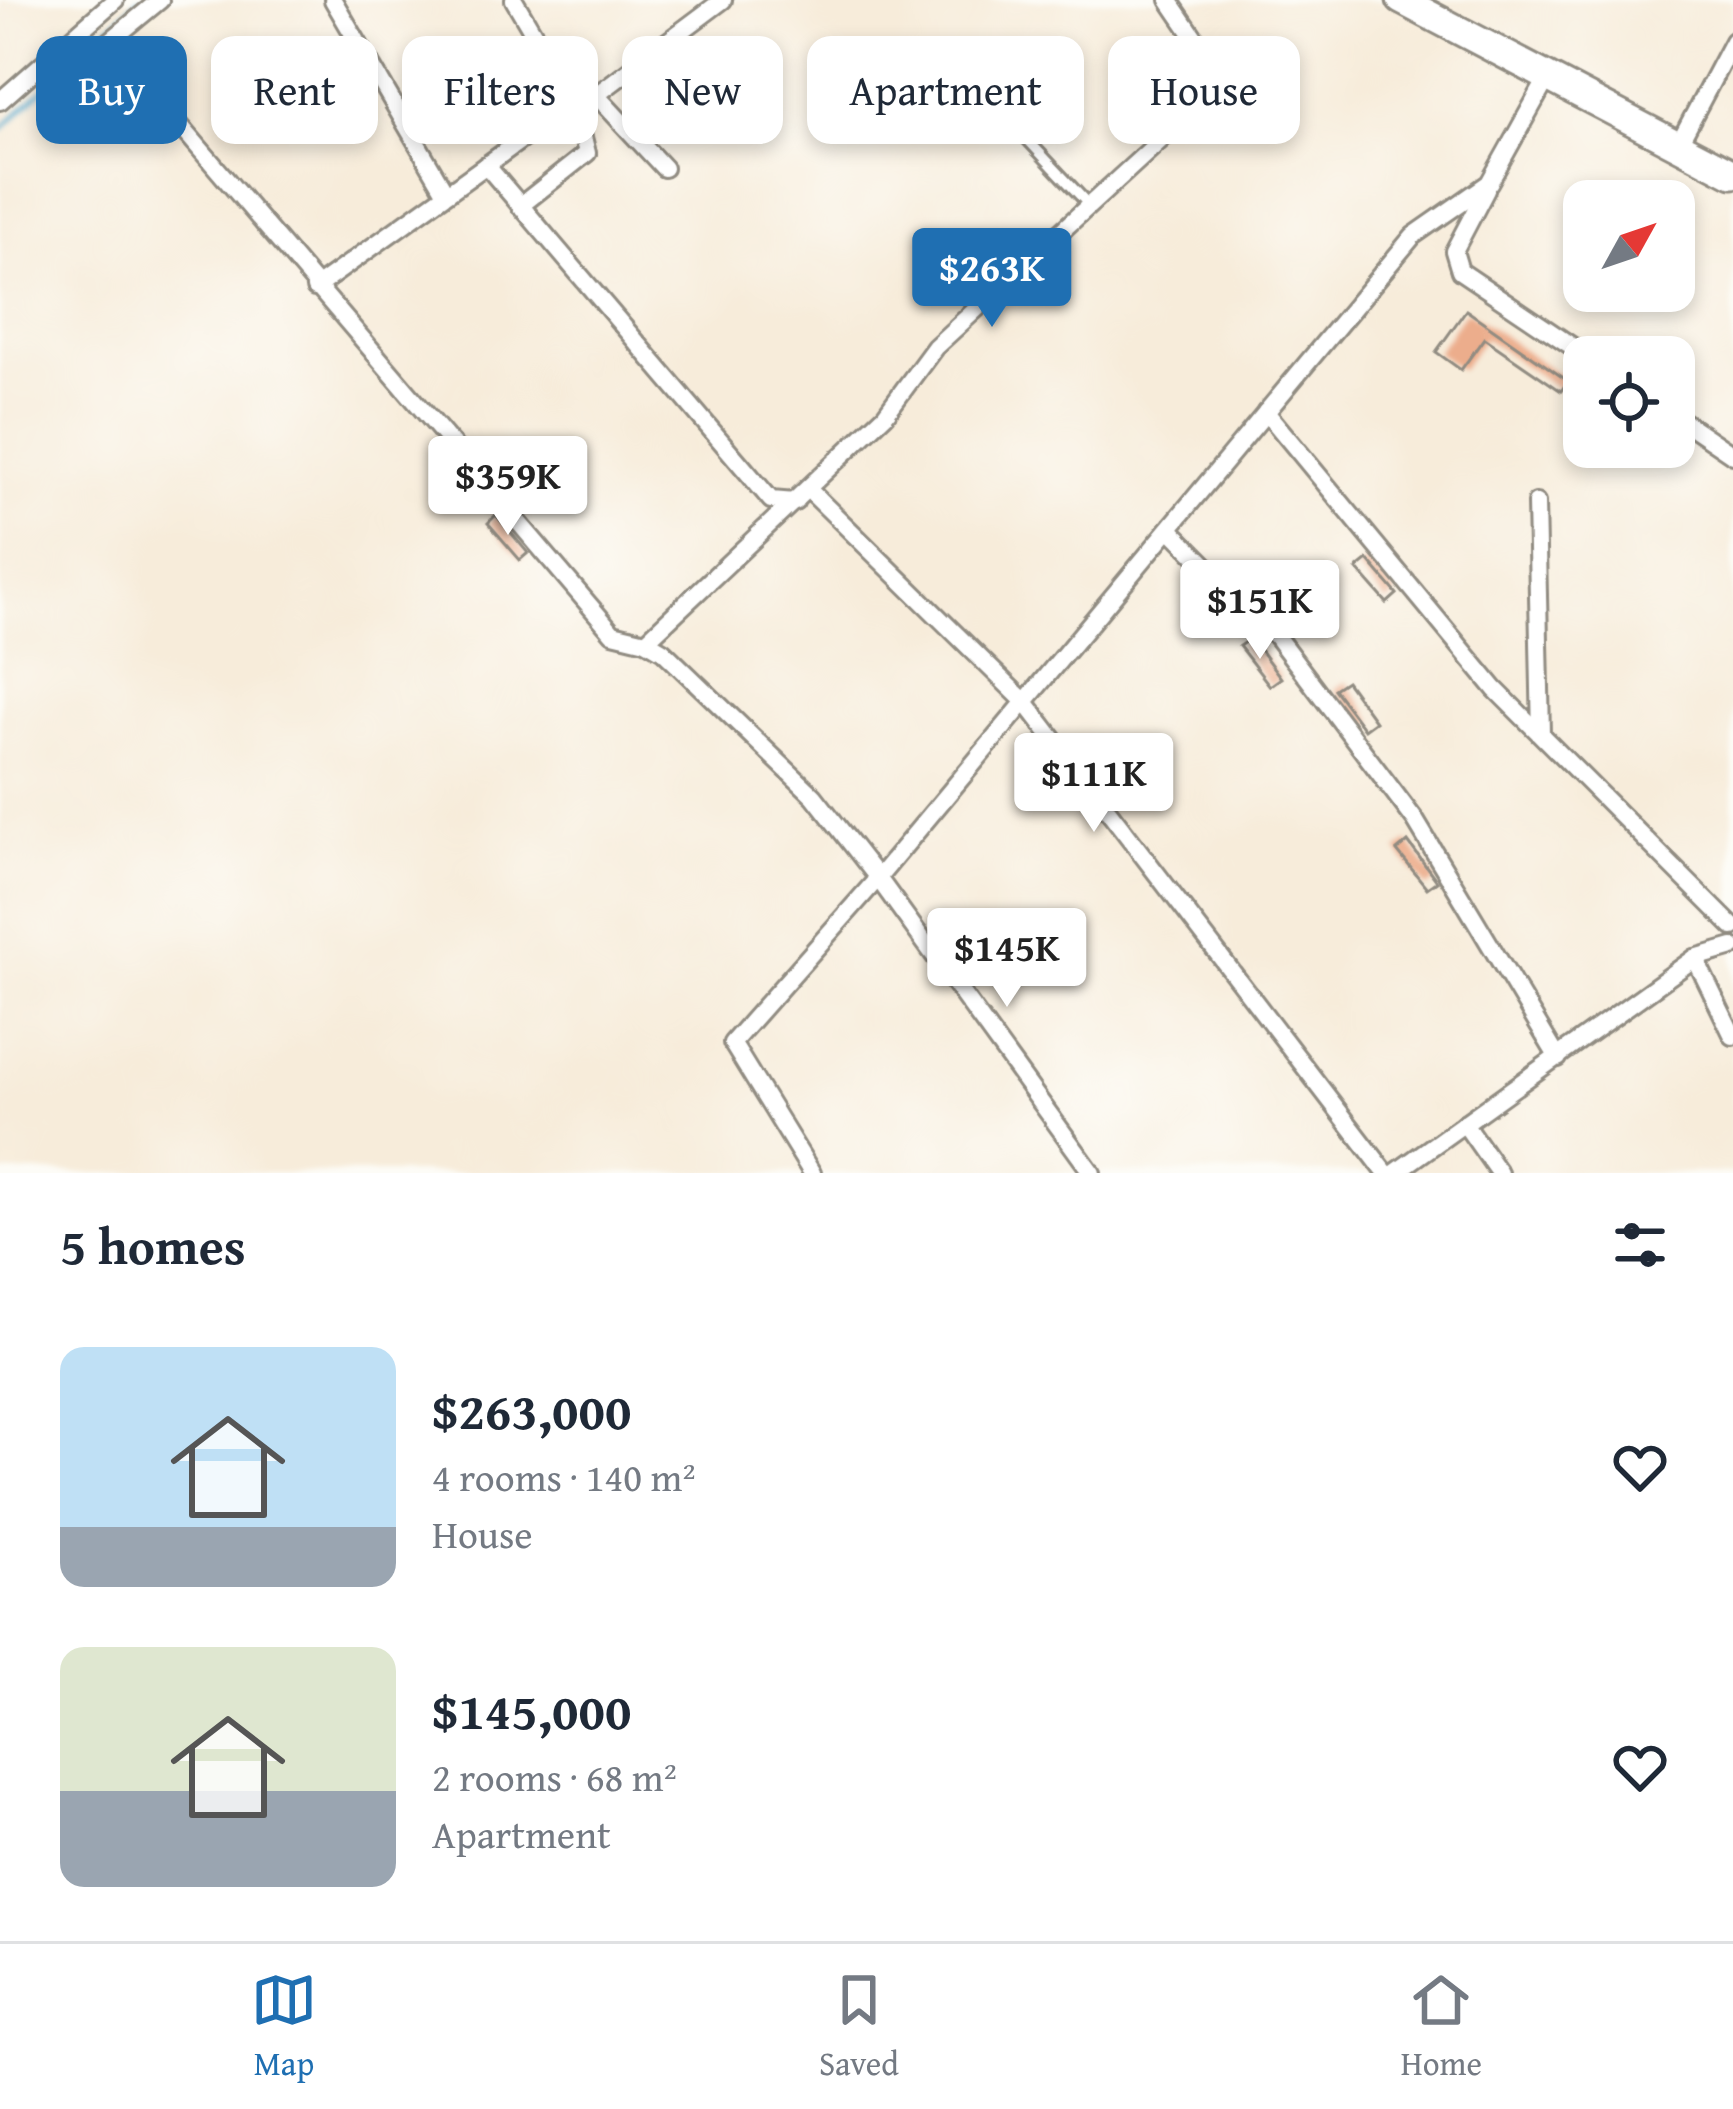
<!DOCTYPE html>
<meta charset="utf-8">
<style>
:root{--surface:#fff;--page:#f2f2f3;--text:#1f2937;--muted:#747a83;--line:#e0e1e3;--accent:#1f6fb2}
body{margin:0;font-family:"Gentium Book Plus",serif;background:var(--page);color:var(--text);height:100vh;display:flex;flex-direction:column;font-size:45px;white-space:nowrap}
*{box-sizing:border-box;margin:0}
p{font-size:39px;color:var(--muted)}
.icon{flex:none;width:66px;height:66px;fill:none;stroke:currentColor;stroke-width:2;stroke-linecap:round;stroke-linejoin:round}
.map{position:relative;height:1173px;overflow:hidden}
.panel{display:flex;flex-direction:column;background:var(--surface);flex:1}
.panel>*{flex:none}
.guide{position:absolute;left:36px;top:36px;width:1662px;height:108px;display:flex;gap:24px}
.needle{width:78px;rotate:50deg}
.buttons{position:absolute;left:1563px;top:180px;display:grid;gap:24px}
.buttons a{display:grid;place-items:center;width:132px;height:132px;border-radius:24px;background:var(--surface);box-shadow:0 6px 18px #0003;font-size:60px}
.price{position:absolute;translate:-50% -102px;padding:0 27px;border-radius:12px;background:#fff;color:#222;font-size:39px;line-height:78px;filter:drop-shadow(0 3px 6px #0008)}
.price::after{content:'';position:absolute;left:50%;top:72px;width:36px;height:27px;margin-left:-18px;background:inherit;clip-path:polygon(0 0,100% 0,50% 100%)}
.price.selected{background:var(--accent);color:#fff}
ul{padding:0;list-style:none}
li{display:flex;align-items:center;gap:36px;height:300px;padding:0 60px}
li span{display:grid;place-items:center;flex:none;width:336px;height:240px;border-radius:24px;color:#555}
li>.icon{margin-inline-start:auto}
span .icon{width:144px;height:144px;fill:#fffc;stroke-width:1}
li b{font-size:51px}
h2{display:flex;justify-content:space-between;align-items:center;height:144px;padding:0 60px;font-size:51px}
.chip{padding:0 42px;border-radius:24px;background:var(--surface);box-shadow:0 6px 18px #0003;font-size:42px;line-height:108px}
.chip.selected{background:var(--accent);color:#fff}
.menu{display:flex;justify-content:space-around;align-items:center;height:168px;border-top:3px solid var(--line);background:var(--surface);font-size:33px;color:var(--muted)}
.menu a{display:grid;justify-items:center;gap:6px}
.menu .selected{color:var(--accent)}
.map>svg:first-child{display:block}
</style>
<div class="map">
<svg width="1733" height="1173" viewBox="0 0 1733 1173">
<rect width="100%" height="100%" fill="#fdfcf7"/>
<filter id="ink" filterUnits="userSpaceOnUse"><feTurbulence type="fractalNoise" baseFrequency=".00833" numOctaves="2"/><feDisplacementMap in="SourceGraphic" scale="24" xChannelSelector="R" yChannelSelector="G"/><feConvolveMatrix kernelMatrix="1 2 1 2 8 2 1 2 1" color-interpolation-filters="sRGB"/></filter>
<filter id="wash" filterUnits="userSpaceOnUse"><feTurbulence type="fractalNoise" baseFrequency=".004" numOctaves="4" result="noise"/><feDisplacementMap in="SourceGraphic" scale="48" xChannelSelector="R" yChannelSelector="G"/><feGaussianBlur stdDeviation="2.7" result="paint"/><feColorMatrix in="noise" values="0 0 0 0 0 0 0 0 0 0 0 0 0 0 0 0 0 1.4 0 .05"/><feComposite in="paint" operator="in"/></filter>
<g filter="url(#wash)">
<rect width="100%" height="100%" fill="#f7ecda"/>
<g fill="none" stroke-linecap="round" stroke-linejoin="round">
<!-- stream -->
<polyline stroke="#51accf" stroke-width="4.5" points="0,130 138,0"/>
</g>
<g id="blocks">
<!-- building -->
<g fill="#ecad8c">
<polygon points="1466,310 1568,381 1561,391 1484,338 1461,370 1436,352"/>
<polygon points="496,515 528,553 520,560 488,523"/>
<polygon points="1368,560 1397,594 1387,603 1357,569"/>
<polygon points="1251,638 1281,678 1270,686 1239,646"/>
<polygon points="1346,681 1375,721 1364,729 1334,689"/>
<polygon points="1408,842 1437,881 1427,888 1397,851"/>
</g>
</g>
</g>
<g filter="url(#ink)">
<use href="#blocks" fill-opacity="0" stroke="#918c82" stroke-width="3"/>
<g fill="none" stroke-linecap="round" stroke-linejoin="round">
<!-- lane casing -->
<g stroke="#918c82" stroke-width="15">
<polyline id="lane" points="1008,119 1089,205"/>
</g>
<!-- street casing -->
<g stroke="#918c82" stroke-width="22">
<g id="street">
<polyline points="160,0 109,42 613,633 646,641 663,651 814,796 878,878 1092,1173"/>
<polyline points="333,0 446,193"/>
<polyline points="514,0 574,102 587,153 520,206"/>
<polyline points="596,95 664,168"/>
<polyline points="0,101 115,0"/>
<polyline points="1678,145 1733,41"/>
<polyline points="486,165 771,500 795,502"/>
<polyline points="1486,190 1454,251 1460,271 1588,357"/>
<polyline points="315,288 574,102 596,95 723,0"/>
<polyline points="1266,412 1495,689 1733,927"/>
<polyline points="1674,415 1733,455"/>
<polyline points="809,490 1026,703 1386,1173"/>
<polyline points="1536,503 1541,734"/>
<polyline points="1170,529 1276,636 1415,820 1558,1058"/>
<polyline points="646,641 885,415 935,347 1213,92 1214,66 1169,0"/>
<polyline points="1695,958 1733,1036"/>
<polyline points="1464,1123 1499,1173"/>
<polyline points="812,1173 732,1043 878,878 1413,236 1489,183 1548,77"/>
<polyline points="1395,1173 1695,958 1733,947"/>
</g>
</g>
<!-- primary casing -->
<g stroke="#918c82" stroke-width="33">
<polyline id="primary" points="1401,0 1733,174"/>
</g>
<!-- lane -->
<use href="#lane" stroke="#fff" stroke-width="9"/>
<!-- street -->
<use href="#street" stroke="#fff" stroke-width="16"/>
<!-- primary -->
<use href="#primary" stroke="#fff" stroke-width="27"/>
</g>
</g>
</svg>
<div class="buttons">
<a><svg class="needle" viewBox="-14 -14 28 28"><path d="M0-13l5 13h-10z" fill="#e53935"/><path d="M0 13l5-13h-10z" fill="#747a83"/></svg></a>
<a><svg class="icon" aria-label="locate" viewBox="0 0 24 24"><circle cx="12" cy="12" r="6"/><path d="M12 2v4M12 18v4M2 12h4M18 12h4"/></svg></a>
</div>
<b class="price selected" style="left:992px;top:330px">$263K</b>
<b class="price" style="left:508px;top:538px">$359K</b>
<b class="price" style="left:1260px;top:662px">$151K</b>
<b class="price" style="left:1094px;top:835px">$111K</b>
<b class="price" style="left:1007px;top:1010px">$145K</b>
<div class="guide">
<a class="chip selected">Buy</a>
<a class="chip">Rent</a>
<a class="chip">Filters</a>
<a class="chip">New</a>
<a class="chip">Apartment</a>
<a class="chip">House</a>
</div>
</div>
<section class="panel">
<h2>5 homes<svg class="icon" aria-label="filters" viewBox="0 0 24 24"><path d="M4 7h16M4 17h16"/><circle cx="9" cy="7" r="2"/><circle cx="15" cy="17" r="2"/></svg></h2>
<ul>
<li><span style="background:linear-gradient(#bfe0f5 75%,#9aa5b1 0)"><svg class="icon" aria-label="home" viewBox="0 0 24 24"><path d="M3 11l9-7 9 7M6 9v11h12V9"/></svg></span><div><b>$263,000</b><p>4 rooms · 140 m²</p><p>House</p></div><svg class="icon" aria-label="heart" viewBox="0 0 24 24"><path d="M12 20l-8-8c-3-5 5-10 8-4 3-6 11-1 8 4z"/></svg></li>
<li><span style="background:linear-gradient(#dfe7d0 60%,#9aa5b1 0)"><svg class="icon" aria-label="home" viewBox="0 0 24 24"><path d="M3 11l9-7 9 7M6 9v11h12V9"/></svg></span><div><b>$145,000</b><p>2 rooms · 68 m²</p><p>Apartment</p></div><svg class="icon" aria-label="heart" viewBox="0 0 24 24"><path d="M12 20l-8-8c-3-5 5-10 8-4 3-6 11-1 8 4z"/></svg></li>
</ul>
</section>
<nav class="menu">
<a class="selected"><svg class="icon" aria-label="map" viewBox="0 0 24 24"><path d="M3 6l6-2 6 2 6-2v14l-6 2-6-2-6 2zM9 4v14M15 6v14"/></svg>Map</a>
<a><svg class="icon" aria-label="saved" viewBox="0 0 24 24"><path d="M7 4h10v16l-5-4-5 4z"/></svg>Saved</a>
<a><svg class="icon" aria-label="home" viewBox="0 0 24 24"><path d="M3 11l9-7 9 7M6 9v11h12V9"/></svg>Home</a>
</nav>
